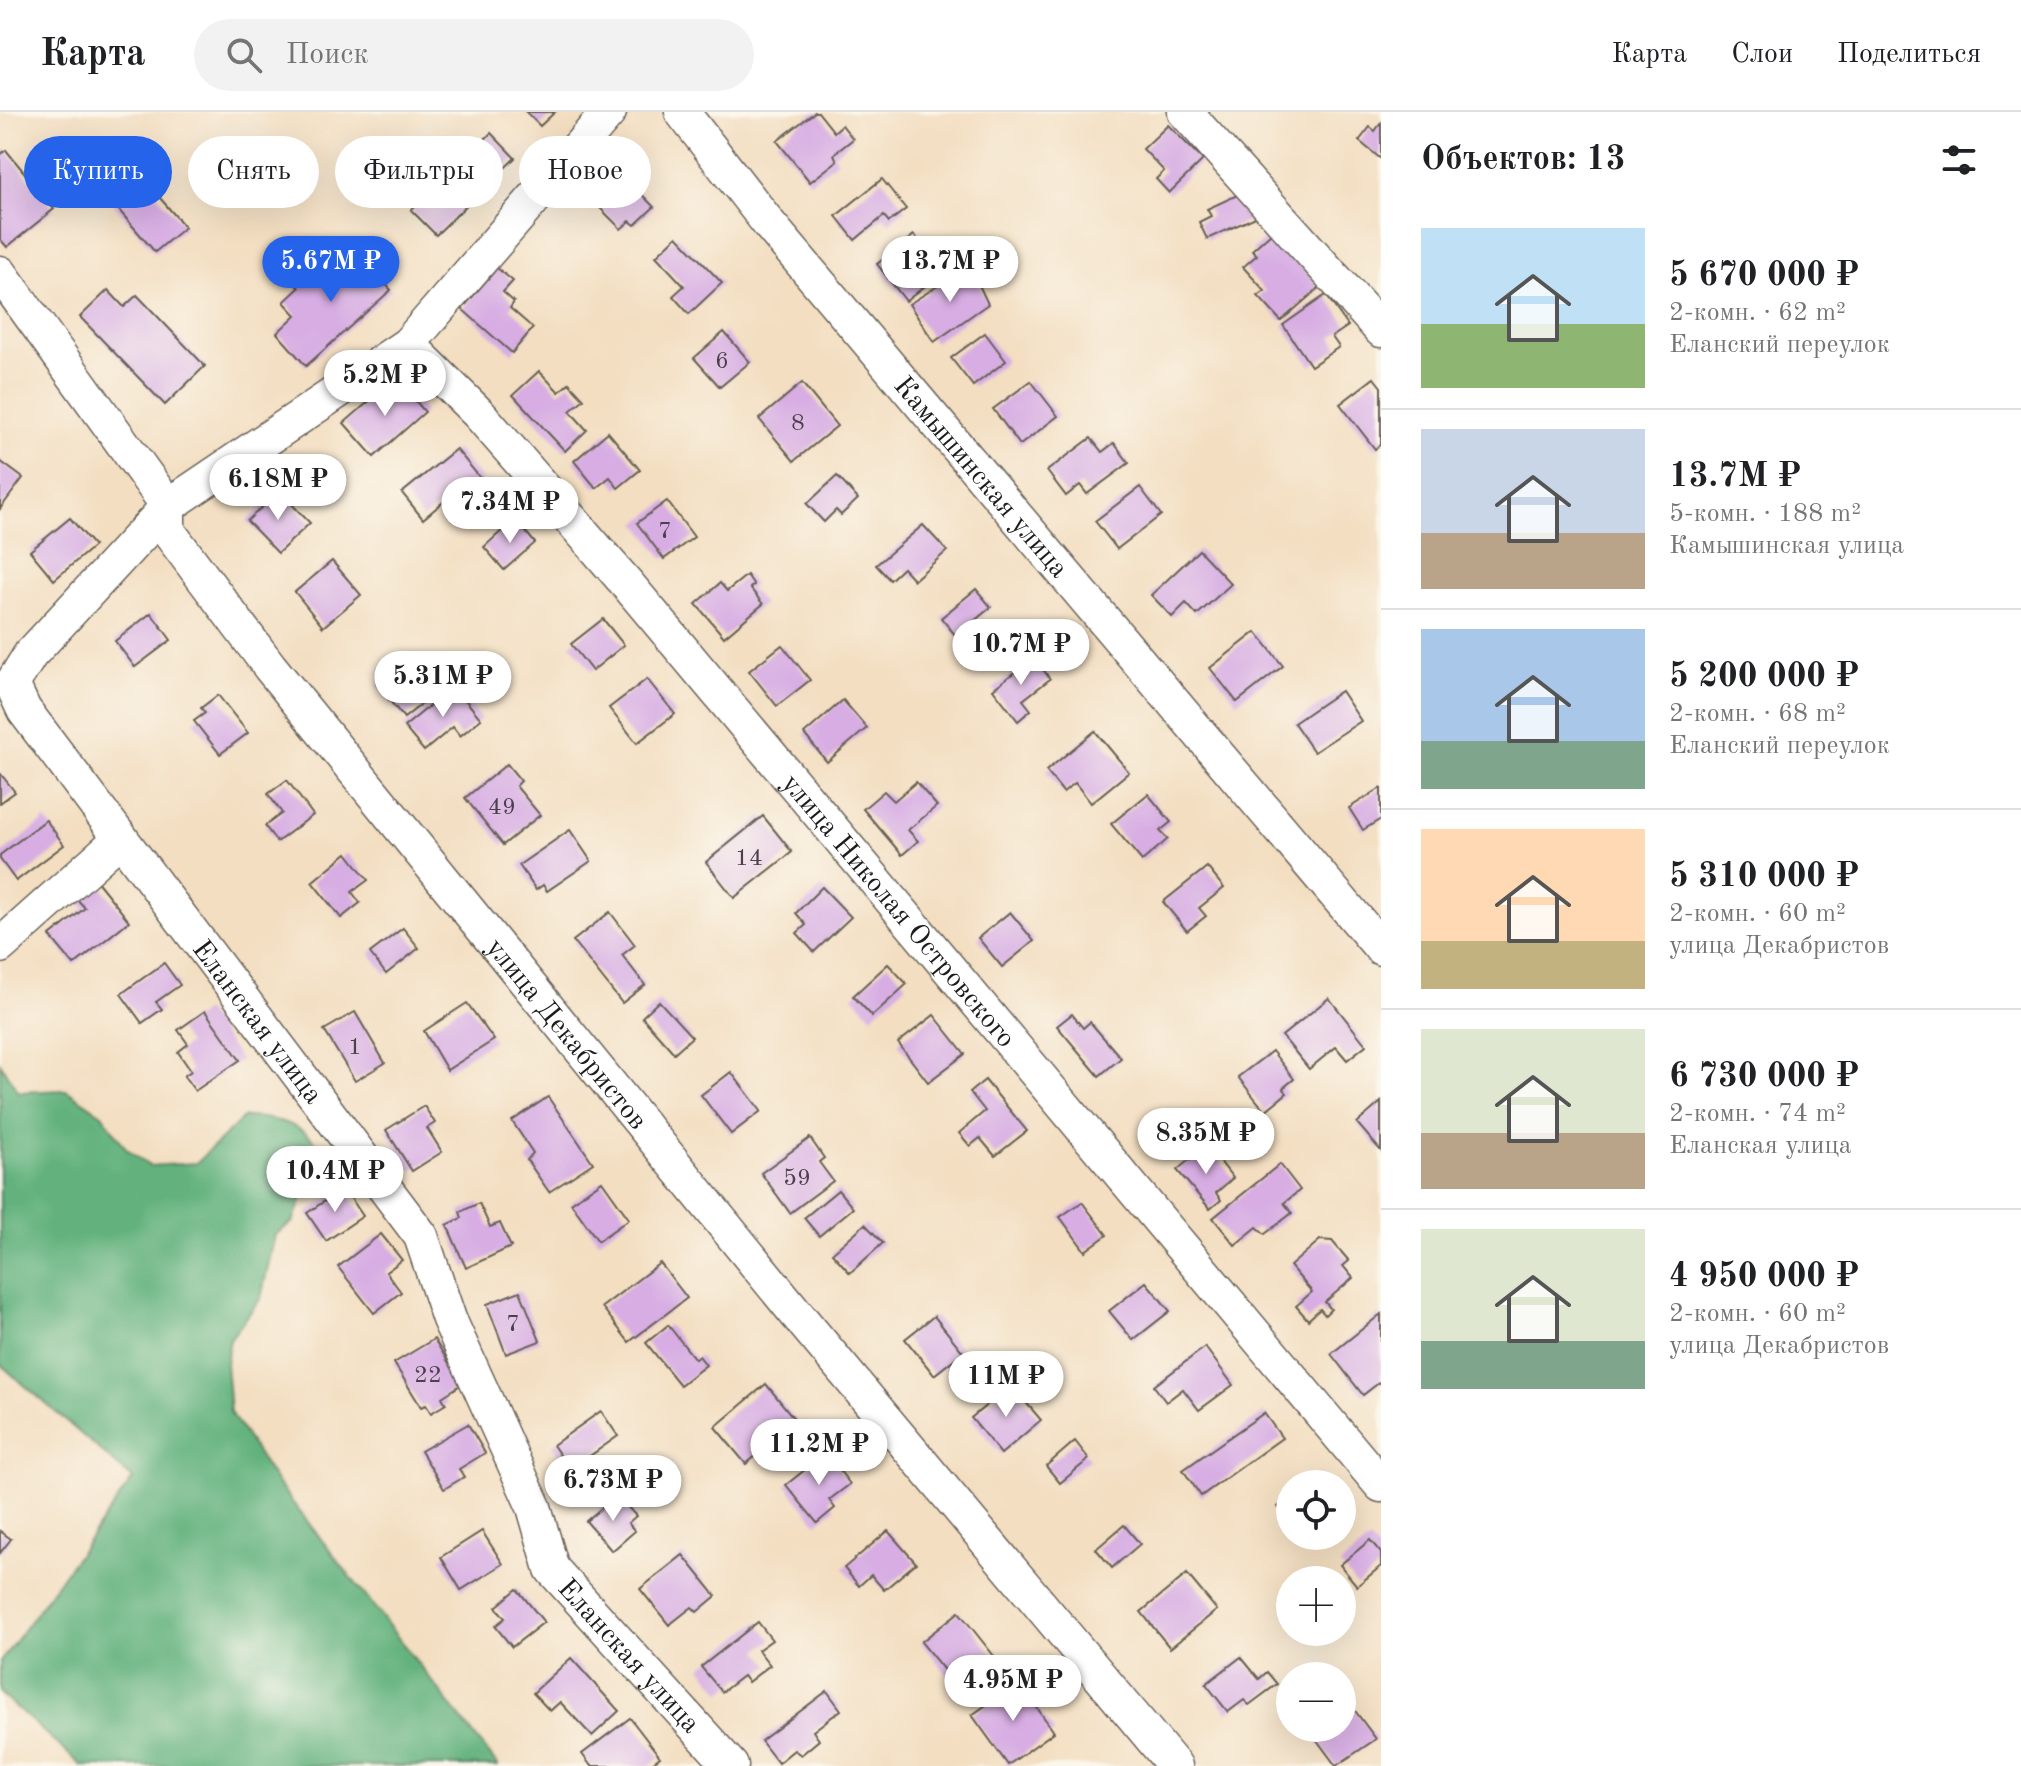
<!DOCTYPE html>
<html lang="ru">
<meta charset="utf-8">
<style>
:root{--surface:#fff;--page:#f2f2f2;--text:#202124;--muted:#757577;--line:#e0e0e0;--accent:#2563eb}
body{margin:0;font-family:"Old Standard TT",serif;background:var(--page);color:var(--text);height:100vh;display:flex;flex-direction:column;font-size:30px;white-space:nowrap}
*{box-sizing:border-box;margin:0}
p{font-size:26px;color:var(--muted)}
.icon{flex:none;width:44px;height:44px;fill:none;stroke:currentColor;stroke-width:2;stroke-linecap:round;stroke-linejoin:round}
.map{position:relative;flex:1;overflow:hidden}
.side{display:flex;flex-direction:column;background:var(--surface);width:640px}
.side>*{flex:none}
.hud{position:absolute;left:24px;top:24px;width:760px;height:72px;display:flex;gap:16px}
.buttons{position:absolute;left:1276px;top:1358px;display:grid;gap:16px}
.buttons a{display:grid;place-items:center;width:80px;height:80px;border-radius:50%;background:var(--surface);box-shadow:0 8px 32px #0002;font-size:40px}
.price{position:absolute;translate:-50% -68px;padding:0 18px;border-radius:28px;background:#fff;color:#222;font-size:26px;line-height:52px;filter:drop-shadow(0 2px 4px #0008)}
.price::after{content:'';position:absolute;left:50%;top:48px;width:24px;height:18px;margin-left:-12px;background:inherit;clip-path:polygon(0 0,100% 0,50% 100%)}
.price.active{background:var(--accent);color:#fff}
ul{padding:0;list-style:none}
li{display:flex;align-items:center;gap:24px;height:200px;padding:0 40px}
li+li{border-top:2px solid var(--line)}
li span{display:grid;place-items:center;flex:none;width:224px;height:160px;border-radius:0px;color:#555}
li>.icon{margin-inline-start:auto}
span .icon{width:96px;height:96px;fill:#fffc;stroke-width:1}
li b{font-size:34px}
h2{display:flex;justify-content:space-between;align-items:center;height:96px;padding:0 40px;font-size:34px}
.chip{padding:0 28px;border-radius:36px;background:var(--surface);box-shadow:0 8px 32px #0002;font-size:28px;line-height:72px}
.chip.active{background:var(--accent);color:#fff}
header{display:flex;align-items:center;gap:48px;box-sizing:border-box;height:112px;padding:0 40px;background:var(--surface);border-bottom:2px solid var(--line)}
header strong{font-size:38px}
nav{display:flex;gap:44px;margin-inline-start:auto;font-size:28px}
.search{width:560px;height:72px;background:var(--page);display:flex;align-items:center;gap:20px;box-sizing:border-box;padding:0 28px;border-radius:44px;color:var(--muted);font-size:30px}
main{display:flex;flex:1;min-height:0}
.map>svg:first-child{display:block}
</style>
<header>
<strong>Карта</strong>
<div class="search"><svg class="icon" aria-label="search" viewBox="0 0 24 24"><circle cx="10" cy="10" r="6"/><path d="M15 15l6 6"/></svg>Поиск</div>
<nav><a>Карта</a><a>Слои</a><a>Поделиться</a></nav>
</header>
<main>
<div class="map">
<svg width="1381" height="1654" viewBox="0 0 1381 1654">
<rect width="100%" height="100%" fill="#fbf7ec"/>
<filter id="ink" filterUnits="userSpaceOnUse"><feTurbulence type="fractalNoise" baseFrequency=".0125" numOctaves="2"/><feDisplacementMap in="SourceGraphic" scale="16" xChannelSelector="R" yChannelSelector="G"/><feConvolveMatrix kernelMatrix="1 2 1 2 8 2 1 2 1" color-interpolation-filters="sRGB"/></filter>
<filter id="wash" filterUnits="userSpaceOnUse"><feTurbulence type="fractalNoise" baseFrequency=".006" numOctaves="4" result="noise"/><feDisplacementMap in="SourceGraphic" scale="32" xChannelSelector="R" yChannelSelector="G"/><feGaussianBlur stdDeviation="1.8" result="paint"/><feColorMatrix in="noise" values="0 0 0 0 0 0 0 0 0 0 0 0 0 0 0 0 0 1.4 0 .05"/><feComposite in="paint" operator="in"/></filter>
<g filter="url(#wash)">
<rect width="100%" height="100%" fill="#f3dec1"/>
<!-- forest -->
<path fill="#64b27e" stroke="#40674d" stroke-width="2" d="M0,951L19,980L66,978L102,1002L126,1036L149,1054L196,1051L244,1005C287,1005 316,1018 334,1059L303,1083L293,1110L275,1123L261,1186L230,1227L226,1251L230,1300L275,1368L498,1654H82L0,1581V1550L133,1367L0,1252Z"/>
<g id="blocks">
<!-- building -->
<g fill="#d7ade3">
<polygon points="526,0 555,0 540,14"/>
<polygon points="815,0 818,0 834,20 842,13 853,27 834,42 837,49 810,70 777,29"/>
<polygon points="1381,11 1381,47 1359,29 1370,15 1375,19"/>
<polygon points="1168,13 1203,48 1169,81 1156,67 1164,59 1143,37"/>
<polygon points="491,21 515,46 436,123 411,98 454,56 437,39 450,25 457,32 461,28 472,40"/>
<polygon points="6,38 54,97 7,135 0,127 0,43"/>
<polygon points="608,48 654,95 635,113 630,109 621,117 580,76"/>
<polygon points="882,67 906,97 889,110 884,104 855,128 836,104"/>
<polygon points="147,71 185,115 155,140 111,89"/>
<polygon points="1246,79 1258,104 1207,127 1199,110 1211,104 1207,97"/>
<polygon points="1271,121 1320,175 1281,209 1258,184 1265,179 1243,155 1257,143 1252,138"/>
<polygon points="914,123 933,148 916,162 925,174 906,189 877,152"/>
<polygon points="677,124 722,171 689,202 673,184 684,174 656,144"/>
<polygon points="359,140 370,152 375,147 391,164 384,170 391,178 306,254 277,221 296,203 284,190 299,176 292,168 313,149 330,167"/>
<polygon points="970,154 988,192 934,230 909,192"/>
<polygon points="497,156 513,169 503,180 514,190 510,196 533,216 512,241 462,197"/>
<polygon points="108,178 124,195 137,183 205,254 165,293 80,205"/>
<polygon points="1326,183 1348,214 1332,225 1339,235 1311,254 1283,213"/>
<polygon points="724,220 750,250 720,275 694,246"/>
<polygon points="985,221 1006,249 973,274 951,246"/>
<polygon points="539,259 559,280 569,271 584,287 570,299 587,318 565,339 513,283"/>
<polygon points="396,266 425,300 374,345 344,311"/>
<polygon points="1374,266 1381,275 1381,332 1375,337 1340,292"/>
<polygon points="1031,269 1058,304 1020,333 993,297"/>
<polygon points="802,271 837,314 794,349 759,307"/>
<polygon points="608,320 640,358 618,376 610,365 596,376 574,349"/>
<polygon points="1091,326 1102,340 1114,331 1129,351 1087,382 1080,373 1066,384 1047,359"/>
<polygon points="456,337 482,368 452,392 448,386 423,407 402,381"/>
<polygon points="0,349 23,366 0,397"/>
<polygon points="837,364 858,387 841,403 836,398 824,410 807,392"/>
<polygon points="1140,375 1161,403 1117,437 1095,409"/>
<polygon points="279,379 310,411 278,441 247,409"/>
<polygon points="667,389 694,425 664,447 637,411"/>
<polygon points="70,406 94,434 54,468 30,439"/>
<polygon points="515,407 535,431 504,458 484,435"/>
<polygon points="923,413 947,439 914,468 903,456 890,468 876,453"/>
<polygon points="1199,438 1231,472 1197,503 1186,491 1172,505 1151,483"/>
<polygon points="332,449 361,483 323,515 295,480"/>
<polygon points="747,463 754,473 750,476 763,492 724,525 696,492 720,471 727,479"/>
<polygon points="976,477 991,495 956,524 941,506"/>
<polygon points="151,501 171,528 135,555 115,529"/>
<polygon points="603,507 624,533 592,559 571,532"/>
<polygon points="1256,520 1283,554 1237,590 1210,556"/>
<polygon points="782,533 810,568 777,594 749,559"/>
<polygon points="1034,545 1050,567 1023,588 1031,598 1018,609 993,577"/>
<polygon points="406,549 434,582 404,606 377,573"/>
<polygon points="647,567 675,602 637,631 609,596"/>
<polygon points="454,574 481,607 460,624 453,615 424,639 404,615"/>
<polygon points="1341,579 1361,609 1314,640 1294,611"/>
<polygon points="218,583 248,621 220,642 194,609 205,601 201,596"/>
<polygon points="843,588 867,616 827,650 804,622"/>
<polygon points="1095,619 1129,660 1091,691 1075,671 1063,680 1046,659"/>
<polygon points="507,652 521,669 516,674 540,703 503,733 465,686"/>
<polygon points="0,661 15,680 0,691"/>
<polygon points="287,668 313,703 277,730 265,714 282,701 268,682"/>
<polygon points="916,670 937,694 908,718 918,729 902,743 863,697 884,679 894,689"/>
<polygon points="1381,676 1381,707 1363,718 1349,696"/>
<polygon points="1148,682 1171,710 1160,719 1168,727 1142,749 1111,712"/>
<polygon points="763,704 792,740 734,786 706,750"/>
<polygon points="46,708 64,733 16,769 0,747 0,743"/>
<polygon points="570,718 591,749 547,779 543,773 536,778 519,753"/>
<polygon points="347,741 368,768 352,780 360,791 341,806 312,770"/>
<polygon points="1207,755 1224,776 1199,796 1206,804 1187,819 1163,790"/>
<polygon points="96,768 129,809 74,853 50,824 85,796 75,785"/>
<polygon points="822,775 851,805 814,840 797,821 806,813 796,801"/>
<polygon points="610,800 635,833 622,843 645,873 622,891 573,829"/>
<polygon points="1010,800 1034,829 1002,855 978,826"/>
<polygon points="403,816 419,836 386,862 370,841"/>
<polygon points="164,851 180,873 156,890 162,897 142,911 121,882"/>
<polygon points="888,852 907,872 872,904 853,884"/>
<polygon points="1329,886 1366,933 1347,948 1336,935 1309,957 1282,924"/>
<polygon points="659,889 692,925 674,941 642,905"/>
<polygon points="467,891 494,928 447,958 424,919"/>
<polygon points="205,899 240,948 195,979 184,964 191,959 178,940 188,932 178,918"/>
<polygon points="355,900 385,951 355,969 324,918"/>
<polygon points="1072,902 1083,916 1090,910 1121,946 1099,964 1057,914"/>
<polygon points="934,903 965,942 928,970 898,931"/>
<polygon points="1272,939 1294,967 1283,976 1287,981 1265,999 1238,965"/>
<polygon points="731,960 761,999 731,1022 701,983"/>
<polygon points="985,968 1027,1019 995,1044 980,1026 970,1034 959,1021 985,999 970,980"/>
<polygon points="548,985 593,1051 549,1080 527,1048 533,1041 512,1009"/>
<polygon points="1381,990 1381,1039 1357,1011"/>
<polygon points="424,994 435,1011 427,1016 442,1040 412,1059 386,1018"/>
<polygon points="810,1026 824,1046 819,1050 833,1069 790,1101 761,1061"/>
<polygon points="1207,1033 1233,1066 1216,1081 1221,1088 1210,1097 1177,1058"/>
<polygon points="1280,1052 1300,1078 1284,1091 1292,1101 1265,1122 1257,1115 1235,1133 1213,1106"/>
<polygon points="602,1069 629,1107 598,1129 571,1091"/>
<polygon points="344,1076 363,1104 326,1129 307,1101"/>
<polygon points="838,1078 853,1096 819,1124 804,1106"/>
<polygon points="1082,1090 1107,1123 1085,1139 1060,1105"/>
<polygon points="479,1091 490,1115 500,1111 511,1135 466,1156 447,1113 462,1106 460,1100"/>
<polygon points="865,1112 883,1131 850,1161 832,1141"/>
<polygon points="381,1122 402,1148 386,1160 401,1180 374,1201 338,1155"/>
<polygon points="1320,1128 1332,1129 1349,1149 1343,1154 1353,1166 1325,1190 1331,1197 1325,1203 1320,1197 1308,1208 1296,1194 1312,1180 1290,1154"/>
<polygon points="660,1151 687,1186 629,1230 602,1195"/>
<polygon points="1146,1170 1170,1199 1133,1228 1109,1199"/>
<polygon points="520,1179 540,1229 506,1242 487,1192"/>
<polygon points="1381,1202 1381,1269 1363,1283 1331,1242"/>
<polygon points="934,1204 963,1240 934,1263 905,1227"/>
<polygon points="668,1213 695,1247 699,1244 706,1253 680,1273 646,1231"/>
<polygon points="434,1227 462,1272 442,1285 446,1292 431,1301 426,1293 421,1295 394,1251"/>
<polygon points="1205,1235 1233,1273 1199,1298 1183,1277 1166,1290 1154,1274"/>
<polygon points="766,1272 797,1310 746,1352 715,1315"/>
<polygon points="1011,1273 1041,1308 1001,1342 971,1306"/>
<polygon points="601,1299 618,1324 570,1358 553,1333"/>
<polygon points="1264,1301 1282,1326 1201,1384 1183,1358"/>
<polygon points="468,1312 485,1341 459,1357 464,1365 444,1377 421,1339"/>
<polygon points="1075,1329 1089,1347 1060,1371 1046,1354"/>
<polygon points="826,1341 850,1372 829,1388 835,1396 817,1411 786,1373"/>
<polygon points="1319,1362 1327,1372 1307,1372"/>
<polygon points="617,1383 636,1404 628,1411 635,1419 612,1439 586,1409"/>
<polygon points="1290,1385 1290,1410 1278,1395"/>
<polygon points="1124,1413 1140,1432 1112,1456 1096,1437"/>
<polygon points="0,1419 11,1427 0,1441"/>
<polygon points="482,1419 503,1452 461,1478 441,1445"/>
<polygon points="888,1419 916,1451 884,1478 871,1463 859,1474 844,1456"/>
<polygon points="1370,1428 1381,1441 1381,1454 1357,1474 1340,1453"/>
<polygon points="683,1443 716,1484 697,1500 692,1495 669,1513 640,1477"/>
<polygon points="1187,1462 1217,1498 1170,1536 1141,1500"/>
<polygon points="517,1477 544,1510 512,1535 495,1514 505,1506 496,1495"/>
<polygon points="959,1500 1002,1554 965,1584 921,1530"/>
<polygon points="758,1510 772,1528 758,1538 770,1553 748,1570 743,1564 722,1580 701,1555"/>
<polygon points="1241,1545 1259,1567 1267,1560 1277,1572 1249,1593 1244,1588 1228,1600 1206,1572"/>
<polygon points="571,1546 619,1599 592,1624 560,1590 550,1599 533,1581"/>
<polygon points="1019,1570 1054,1620 1008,1653 972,1603"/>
<polygon points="827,1579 841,1598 813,1619 819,1628 801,1643 794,1638 778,1651 761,1629"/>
<polygon points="1344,1584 1376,1627 1336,1654 1308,1616 1342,1616 1342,1585"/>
<polygon points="630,1606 660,1645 648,1654 591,1654 582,1642"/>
</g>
</g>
</g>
<g filter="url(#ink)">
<use href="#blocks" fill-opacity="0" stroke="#676056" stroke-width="2"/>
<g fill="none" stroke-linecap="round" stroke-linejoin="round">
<!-- minor casing -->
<g stroke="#676056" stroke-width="37">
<g id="minor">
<path id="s1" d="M609,0L408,232L168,394L30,543L12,572L24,598L421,1124L449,1207L534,1395L552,1457L731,1654"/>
<path id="s2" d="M682,0L769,112L1381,836"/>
<polyline points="1185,0 1381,218"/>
<path id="s3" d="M0,161L168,394V419L270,555L795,1200L1175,1654"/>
<path id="s4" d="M408,232L479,302L628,473L1381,1373"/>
<polyline points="0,834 121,726"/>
</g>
</g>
<!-- minor -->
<use href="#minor" stroke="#fff" stroke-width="34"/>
</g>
</g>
<g text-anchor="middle" stroke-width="6" stroke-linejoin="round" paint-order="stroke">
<!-- number labels -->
<g font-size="24" fill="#4b404e">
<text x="722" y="256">6</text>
<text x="798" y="318">8</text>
<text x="665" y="426">7</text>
<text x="502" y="702">49</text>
<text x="749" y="753">14</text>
<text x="355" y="942">1</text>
<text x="797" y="1073">59</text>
<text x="513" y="1219">7</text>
<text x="428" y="1270">22</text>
</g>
<!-- street labels -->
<g font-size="28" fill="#1c1c1c" stroke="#fbf7ec">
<text dy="10" stroke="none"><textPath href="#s2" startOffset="472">Камышинская улица</textPath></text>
<text dy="10" stroke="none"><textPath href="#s4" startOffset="750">улица Николая Островского</textPath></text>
<text dy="10" stroke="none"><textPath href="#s1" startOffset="1252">Еланская улица</textPath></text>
<text dy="10" stroke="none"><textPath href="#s3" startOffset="954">улица Декабристов</textPath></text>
<text dy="10" stroke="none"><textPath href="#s1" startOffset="1996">Еланская улица</textPath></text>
</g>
</g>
</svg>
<div class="buttons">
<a><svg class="icon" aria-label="locate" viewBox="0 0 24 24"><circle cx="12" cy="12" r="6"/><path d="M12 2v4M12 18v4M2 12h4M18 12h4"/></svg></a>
<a>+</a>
<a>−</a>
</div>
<b class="price active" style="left:331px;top:192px">5.67M ₽</b>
<b class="price" style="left:950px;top:192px">13.7M ₽</b>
<b class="price" style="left:385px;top:306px">5.2M ₽</b>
<b class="price" style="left:278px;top:410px">6.18M ₽</b>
<b class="price" style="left:510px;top:433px">7.34M ₽</b>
<b class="price" style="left:1021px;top:575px">10.7M ₽</b>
<b class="price" style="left:443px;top:607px">5.31M ₽</b>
<b class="price" style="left:1206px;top:1064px">8.35M ₽</b>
<b class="price" style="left:335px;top:1102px">10.4M ₽</b>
<b class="price" style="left:1006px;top:1307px">11M ₽</b>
<b class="price" style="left:819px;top:1375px">11.2M ₽</b>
<b class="price" style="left:613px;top:1411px">6.73M ₽</b>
<b class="price" style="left:1013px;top:1611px">4.95M ₽</b>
<div class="hud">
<a class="chip active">Купить</a>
<a class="chip">Снять</a>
<a class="chip">Фильтры</a>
<a class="chip">Новое</a>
</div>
</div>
<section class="side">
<h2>Объектов: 13<svg class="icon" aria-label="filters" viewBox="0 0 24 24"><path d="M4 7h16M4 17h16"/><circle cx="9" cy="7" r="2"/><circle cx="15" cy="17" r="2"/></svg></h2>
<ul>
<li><span style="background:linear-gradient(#bfe0f5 60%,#8fb573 0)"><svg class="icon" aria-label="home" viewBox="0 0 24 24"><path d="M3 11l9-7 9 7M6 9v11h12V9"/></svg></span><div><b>5 670 000 ₽</b><p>2-комн. · 62 m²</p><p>Еланский переулок</p></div></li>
<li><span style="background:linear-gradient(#c9d6e8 65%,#b9a48a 0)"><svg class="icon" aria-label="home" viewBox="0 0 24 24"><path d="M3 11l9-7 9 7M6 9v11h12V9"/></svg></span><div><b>13.7M ₽</b><p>5-комн. · 188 m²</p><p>Камышинская улица</p></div></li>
<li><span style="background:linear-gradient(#a9c7e8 70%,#7fa58c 0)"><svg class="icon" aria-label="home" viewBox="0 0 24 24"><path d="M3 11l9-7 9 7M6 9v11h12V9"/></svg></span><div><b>5 200 000 ₽</b><p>2-комн. · 68 m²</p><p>Еланский переулок</p></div></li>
<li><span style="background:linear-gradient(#ffd9b3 70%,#c2b280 0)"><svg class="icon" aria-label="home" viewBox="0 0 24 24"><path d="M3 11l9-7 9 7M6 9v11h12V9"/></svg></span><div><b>5 310 000 ₽</b><p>2-комн. · 60 m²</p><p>улица Декабристов</p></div></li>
<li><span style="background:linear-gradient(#dfe7d0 65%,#b9a48a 0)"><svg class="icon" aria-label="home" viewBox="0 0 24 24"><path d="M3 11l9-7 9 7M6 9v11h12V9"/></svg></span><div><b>6 730 000 ₽</b><p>2-комн. · 74 m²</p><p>Еланская улица</p></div></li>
<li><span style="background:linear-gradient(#dfe7d0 70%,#7fa58c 0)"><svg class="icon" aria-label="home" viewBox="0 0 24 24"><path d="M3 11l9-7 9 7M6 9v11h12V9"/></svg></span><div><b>4 950 000 ₽</b><p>2-комн. · 60 m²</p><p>улица Декабристов</p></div></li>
</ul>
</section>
</main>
